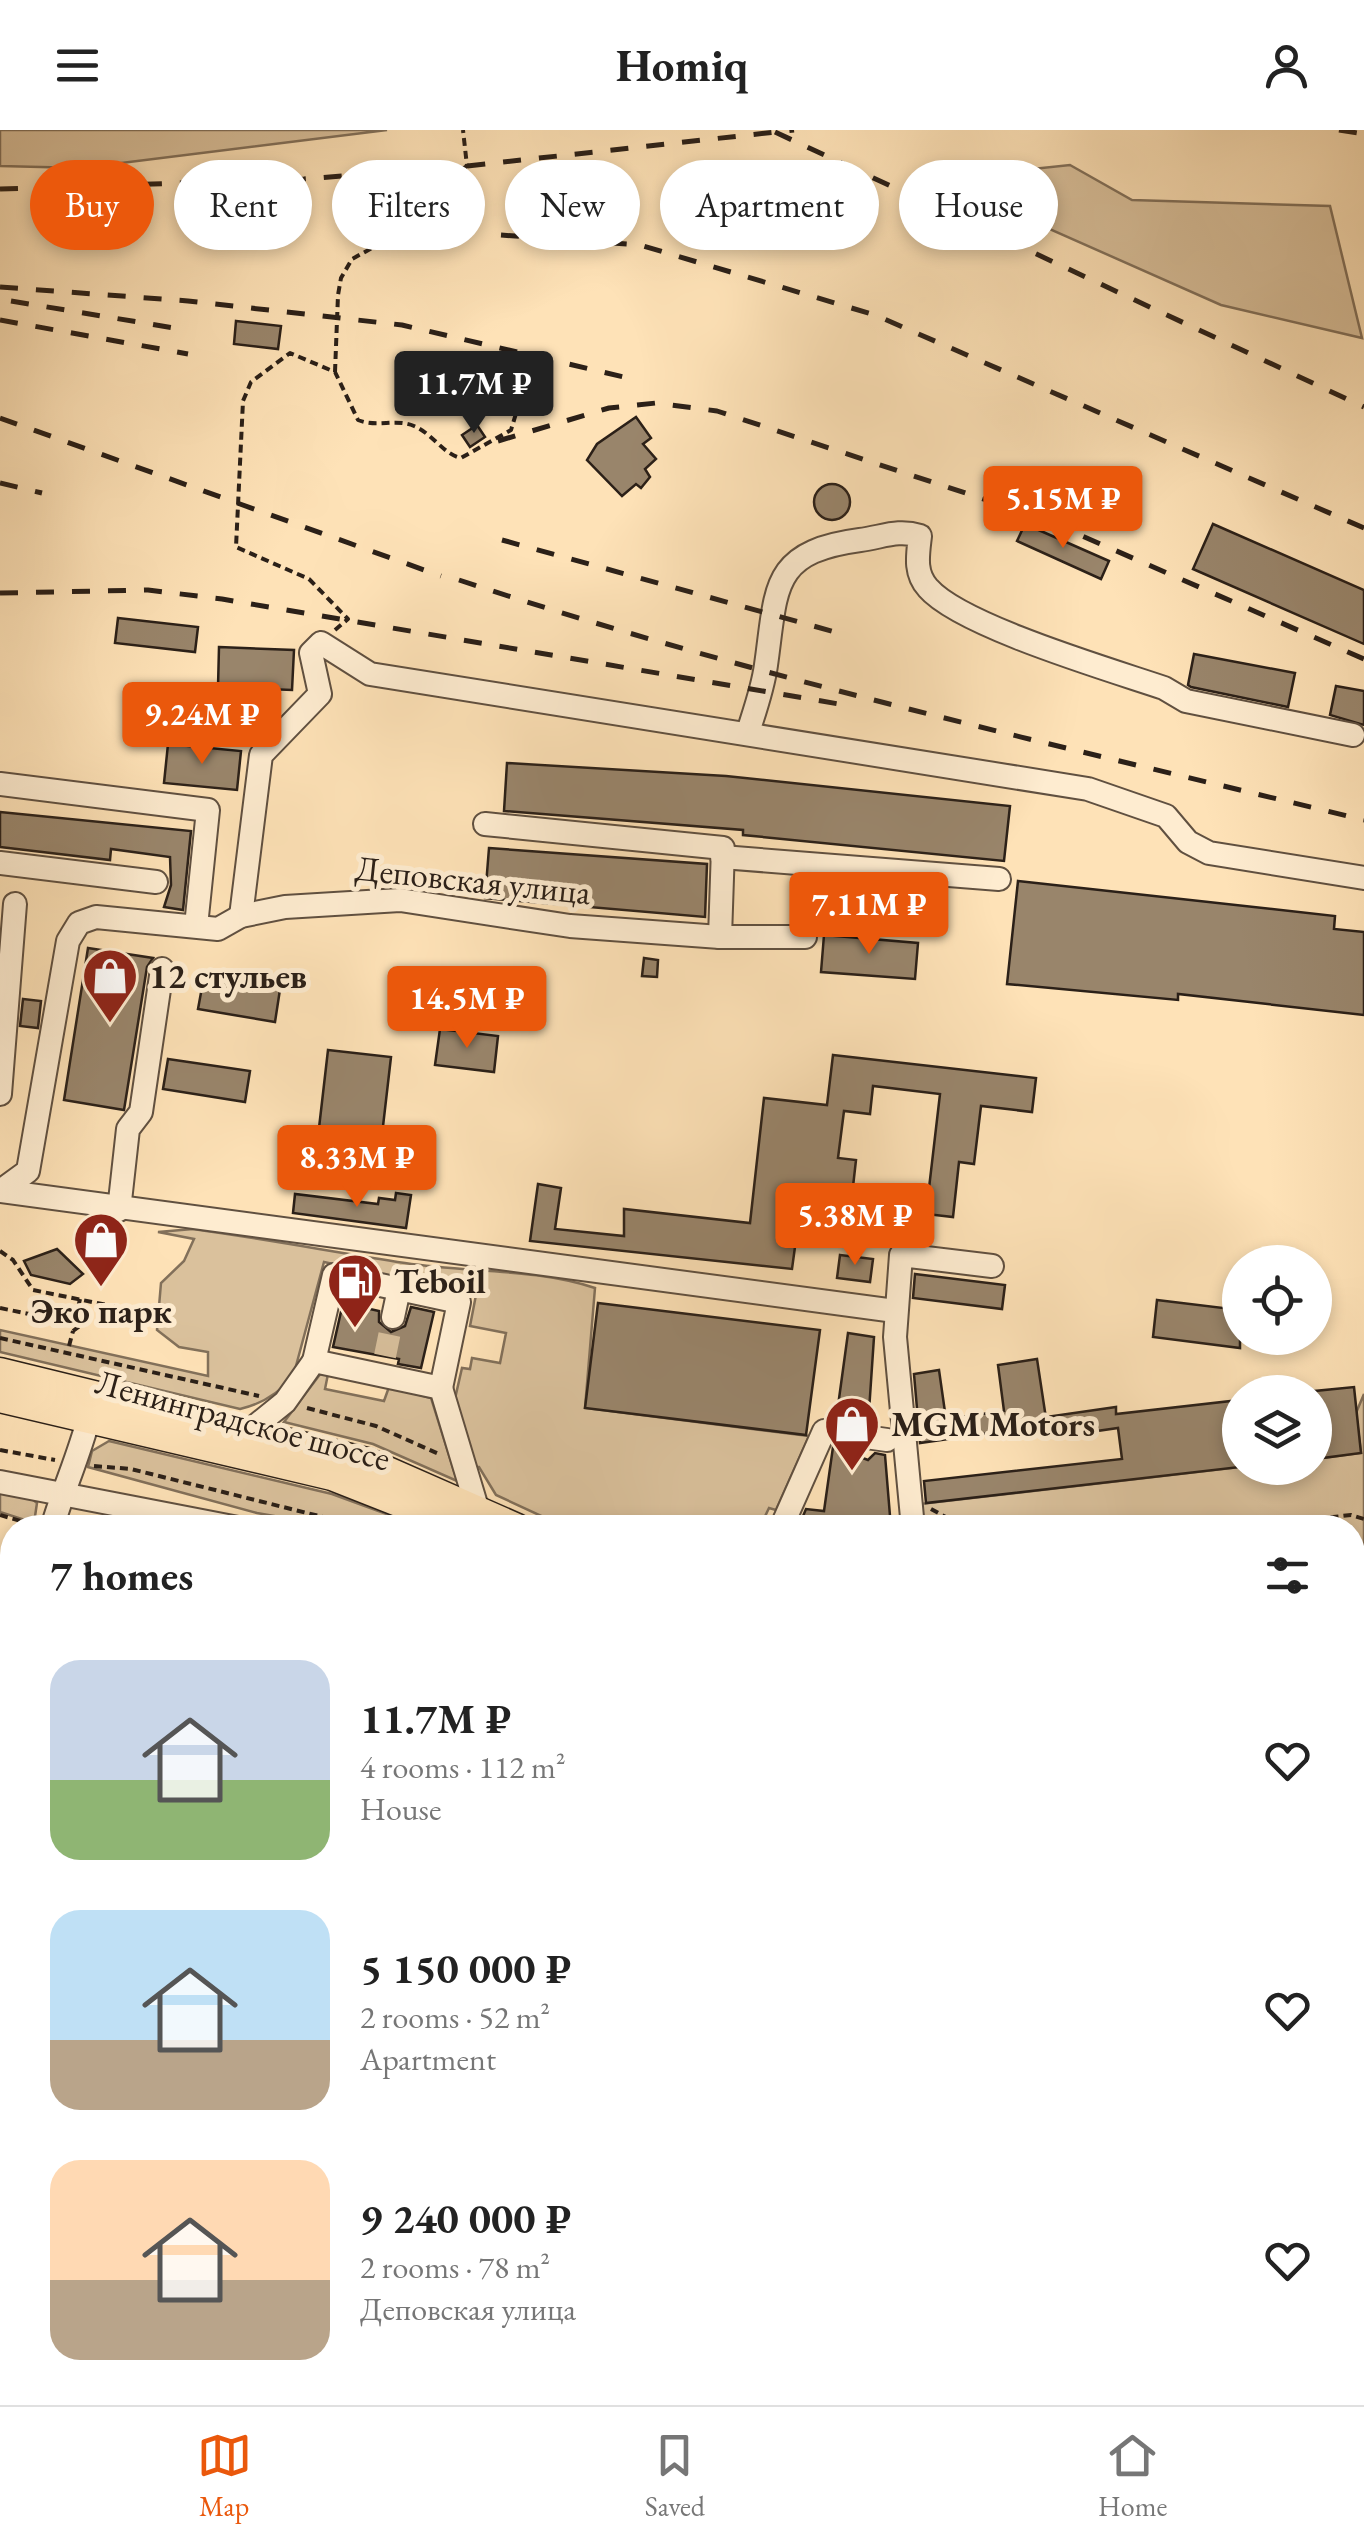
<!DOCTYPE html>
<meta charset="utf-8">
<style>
:root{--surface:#fff;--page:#f6f6f6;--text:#222;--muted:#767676;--line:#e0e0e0;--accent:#ea580c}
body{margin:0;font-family:"EB Garamond",serif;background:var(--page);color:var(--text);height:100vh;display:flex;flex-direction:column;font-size:38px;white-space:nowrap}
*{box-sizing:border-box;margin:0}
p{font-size:32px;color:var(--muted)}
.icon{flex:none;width:55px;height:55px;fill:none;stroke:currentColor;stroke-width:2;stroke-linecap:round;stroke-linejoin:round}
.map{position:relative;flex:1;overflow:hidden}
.details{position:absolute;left:0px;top:1385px;width:1365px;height:890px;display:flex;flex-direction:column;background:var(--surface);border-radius:40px 40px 0 0;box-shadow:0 5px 15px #0003}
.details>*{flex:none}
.guide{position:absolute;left:30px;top:30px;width:1305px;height:90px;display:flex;gap:20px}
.buttons{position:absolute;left:1222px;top:1115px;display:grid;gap:20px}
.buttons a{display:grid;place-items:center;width:110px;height:110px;border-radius:50%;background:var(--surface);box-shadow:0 5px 15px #0003;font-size:50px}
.price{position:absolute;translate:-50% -85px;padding:0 22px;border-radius:10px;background:var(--accent);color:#fff;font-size:32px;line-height:65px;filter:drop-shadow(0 2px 5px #0008)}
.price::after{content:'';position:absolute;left:50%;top:60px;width:30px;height:22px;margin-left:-15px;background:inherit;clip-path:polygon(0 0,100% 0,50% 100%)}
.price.selected{background:#222;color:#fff}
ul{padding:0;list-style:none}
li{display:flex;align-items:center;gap:30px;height:250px;padding:0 50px}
li span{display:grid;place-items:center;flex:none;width:280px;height:200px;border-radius:30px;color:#555}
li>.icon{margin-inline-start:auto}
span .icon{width:120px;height:120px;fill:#fffc;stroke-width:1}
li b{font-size:42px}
h2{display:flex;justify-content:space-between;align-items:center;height:120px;padding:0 50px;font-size:42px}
.pill{padding:0 35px;border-radius:45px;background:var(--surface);box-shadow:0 5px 15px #0003;font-size:35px;line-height:90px}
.pill.selected{background:var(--accent);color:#fff}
header{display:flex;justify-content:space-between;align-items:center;height:130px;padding:0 50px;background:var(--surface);font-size:45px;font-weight:700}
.menu{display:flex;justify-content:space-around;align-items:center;height:140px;border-top:2px solid var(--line);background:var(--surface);font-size:28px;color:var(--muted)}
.menu a{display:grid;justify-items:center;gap:5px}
.menu .selected{color:var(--accent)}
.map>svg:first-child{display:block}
</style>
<header><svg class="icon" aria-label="menu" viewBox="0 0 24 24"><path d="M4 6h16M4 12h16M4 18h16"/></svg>Homiq<svg class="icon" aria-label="person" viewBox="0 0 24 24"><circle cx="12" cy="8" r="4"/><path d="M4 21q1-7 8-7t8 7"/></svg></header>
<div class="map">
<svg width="1364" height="2275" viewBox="0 0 1364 2275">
<rect width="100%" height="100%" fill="#fee2b7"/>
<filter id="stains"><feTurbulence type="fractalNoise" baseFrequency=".002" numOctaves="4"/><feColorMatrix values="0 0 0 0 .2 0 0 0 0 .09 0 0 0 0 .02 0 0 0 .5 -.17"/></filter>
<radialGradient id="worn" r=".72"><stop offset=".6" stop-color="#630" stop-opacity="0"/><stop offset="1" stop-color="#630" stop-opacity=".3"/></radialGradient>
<!-- green -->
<g fill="#dac19c" stroke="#82705a" stroke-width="2.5">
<polygon points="0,0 387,0 81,38 0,36"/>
<polygon points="1070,35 1132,70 1330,76 1362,208 1221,175 937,49"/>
<path d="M193,1099C265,1109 334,1122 405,1133C469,1143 534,1138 595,1158L585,1278L809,1306L776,1380L769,1378L760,1397H565L496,1365L479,1337H472L454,1273L462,1238L470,1239L472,1228L500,1233L506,1203L470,1196L476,1165L324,1132L293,1247C278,1264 262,1274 240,1279L0,1222V1200L208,1246V1222L179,1217L157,1200L161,1153L184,1131L194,1109L158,1102Z"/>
<polygon points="321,1243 328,1244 325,1259 384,1271 389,1257 431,1268 457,1351 373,1314 284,1292"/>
<polygon points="1364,1264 1364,1544 1353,1546 1352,1398 923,1397 920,1374 1240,1337 1315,1338 1315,1329 1361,1323 1356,1283"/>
<polygon points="109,1311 332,1364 422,1397 336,1397 257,1383 88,1337 92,1321"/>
<polygon points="0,1360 27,1365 37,1373 34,1393 0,1382"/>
<polygon points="0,1564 12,1568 12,1681 0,1678"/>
<polygon points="0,1821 12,1824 12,1864 6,1862 0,1882"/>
<polygon points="0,2070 12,2073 12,2162 0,2149"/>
<polygon points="1352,2133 1364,2138 1364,2184 1353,2181"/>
<polygon points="557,2263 557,2262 1029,2263 1026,2275 561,2275"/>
</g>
<!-- building -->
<g fill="#99856b" stroke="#2b2018" stroke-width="2.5">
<polygon points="236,191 281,196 278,219 234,214"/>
<polygon points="636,287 651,308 643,314 656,329 645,339 650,347 641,358 636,354 622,366 587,330 597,314"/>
<polygon points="477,295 485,307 470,317 462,305"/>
<circle cx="832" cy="372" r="18"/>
<polygon points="1025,394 1109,431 1101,449 1017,411"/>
<polygon points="1213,394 1364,460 1364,514 1193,439"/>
<polygon points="118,488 198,497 195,522 115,513"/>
<polygon points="219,517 294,520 292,560 218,557"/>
<polygon points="1194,524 1295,543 1288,577 1191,557 1188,555"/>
<polygon points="1336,556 1364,561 1364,595 1330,585"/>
<polygon points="168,614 241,621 237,660 164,653"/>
<polygon points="507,633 726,646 1010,676 1004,731 743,705 743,700 504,681"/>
<polygon points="0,682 191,701 183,780 164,777 171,755 170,727 111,719 110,730 0,717"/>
<polygon points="489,718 707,734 705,787 485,768"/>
<polygon points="1018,751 1335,786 1334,799 1364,802 1364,885 1178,864 1178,870 1007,854"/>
<polygon points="824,805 918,813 915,849 821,842"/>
<polygon points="88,818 153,828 147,837 124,980 64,970"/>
<polygon points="644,828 658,830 657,847 642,846"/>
<polygon points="205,841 281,853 275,892 198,879"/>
<polygon points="23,869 41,871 38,898 20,896"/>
<polygon points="440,899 498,906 494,942 435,935"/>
<polygon points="328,920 391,927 379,1031 316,1024"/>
<polygon points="833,925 1036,948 1032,982 981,976 974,1034 959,1032 953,1087 926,1084 940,964 873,956 870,984 844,981 838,1028 856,1030 848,1101 798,1095 792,1139 530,1111 538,1054 561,1058 555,1099 624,1106 624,1079 750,1093 764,968 827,975"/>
<polygon points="168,929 250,941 245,972 163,959"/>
<polygon points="396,1063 411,1065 406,1098 293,1083 295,1064 378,1074 379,1068 395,1070"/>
<polygon points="57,1119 83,1144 70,1154 31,1145 24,1131"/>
<polygon points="840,1125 873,1129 870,1152 837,1148"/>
<polygon points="915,1144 1005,1155 1002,1179 913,1168"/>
<polygon points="1157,1170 1240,1180 1240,1218 1153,1207"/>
<polygon points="343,1173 379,1181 379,1192 391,1202 405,1196 411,1177 434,1182 421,1238 398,1234 399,1229 333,1217"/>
<polygon points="598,1173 820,1200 806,1305 585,1278"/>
<polygon points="848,1203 874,1207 869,1281 838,1276"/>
<polygon points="1037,1229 1047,1295 920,1313 914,1244 939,1240 946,1289 1004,1281 998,1235"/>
<polygon points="1354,1257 1361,1323 1315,1329 1315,1261"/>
<polygon points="1240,1270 1240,1337 926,1373 924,1351 1122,1329 1118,1298 1049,1308 1046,1287 1116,1277 1116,1284"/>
<polygon points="833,1317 868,1330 875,1323 885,1325 891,1398 798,1398 806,1379 824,1381"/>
</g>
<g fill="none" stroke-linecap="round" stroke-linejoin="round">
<!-- minor-tunnel -->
<polyline stroke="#d4bb97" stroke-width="22" stroke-dasharray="22 11" stroke-linecap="butt" points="385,1226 393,1187"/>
<!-- minor casing -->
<g stroke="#605040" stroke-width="26">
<g id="minor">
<path d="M748,602C755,580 763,558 766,535C777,458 770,422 860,410C883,407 898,399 920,406C918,424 914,443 928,458C961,496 1111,540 1164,558L1186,571L1353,605"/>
<polyline points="0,654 208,680 196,796"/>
<polyline points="485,694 723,718 720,807"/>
<polyline points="722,727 999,749"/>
<polyline points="0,733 156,752"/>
<polyline points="241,786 261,625 320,564 311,523 321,513 370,544 1088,659 1166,686 1188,712 1209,723 1364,748"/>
<polyline points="0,964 15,774"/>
<polyline points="2,1060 28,1041 68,811 79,793 96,787 218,799 241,786 285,777 400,770 570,796 720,807 805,807"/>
<polyline points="0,1061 895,1181"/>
<polyline points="119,1080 128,999 141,982 162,839"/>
<polyline points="393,1187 399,1159"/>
<polyline points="314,1231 334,1145 459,1172 441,1258"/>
<polyline points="248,1302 285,1272 314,1231 441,1258 478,1381"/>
<polyline points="0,1352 238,1398"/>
<path d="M52,1398C63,1360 79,1326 89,1287"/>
<polyline points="781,1398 824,1301 887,1310"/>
<polyline points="913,1398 895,1207 901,1125 992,1136"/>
<polyline points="0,1521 12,1524"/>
<polyline points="12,1550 12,1559"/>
<polyline points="1352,1573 1364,1571"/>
<polyline points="0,1687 12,1690"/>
<polyline points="0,1780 12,1738"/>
<polyline points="0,1810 12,1813"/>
<polyline points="1352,1919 1357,1895"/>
<polyline points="11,1939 12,1940"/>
<polyline points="0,2063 12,2066"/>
<polyline points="1352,2120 1364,2124"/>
<polyline points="1352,2188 1364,2191"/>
<polyline points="0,2199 12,2204"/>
<polyline points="354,2262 362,2275"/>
<polyline points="395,2262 403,2275"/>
<polyline points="1296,2262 1322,2268"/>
<polyline points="234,2275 251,2262"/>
<polyline points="449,2275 452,2273"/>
<polyline points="1050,2275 1053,2262"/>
<polyline points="1216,2275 1219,2262"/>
</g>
</g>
<!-- major casing -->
<g stroke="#2b2018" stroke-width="31">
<g id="major">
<polyline points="0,1242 367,1332 517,1398"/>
<polyline points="0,1268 332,1346 464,1398"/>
<polyline points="1352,1862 1364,1867"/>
<polyline points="1352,1893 1364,1898"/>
</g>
</g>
<!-- path -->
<g stroke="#2b2018" stroke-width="4" stroke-dasharray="8 5" stroke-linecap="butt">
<polyline points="335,242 338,165 341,148 352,129 372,118 411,73 467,36 463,0"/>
<path d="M335,500L348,489L309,449L236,417L243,271L251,252L290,223L335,242L358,290C377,298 395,288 414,296C433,304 443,324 461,328L511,300L521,267"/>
<polyline points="0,1121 13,1130 33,1160 156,1185"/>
<polyline points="0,1178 68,1192 76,1187 81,1195 73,1201 68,1192"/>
<polyline points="76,1187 80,1169"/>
<polyline points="0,1208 259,1266"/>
<polyline points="69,1216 73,1201"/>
<polyline points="307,1278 376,1296 439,1324"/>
<polyline points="0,1320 55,1330"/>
<polyline points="94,1336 131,1339 367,1398"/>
<polyline points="931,1379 966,1398"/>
<polyline points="0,1385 31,1394"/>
<polyline points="1161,1398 1186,1398"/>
<polyline points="1281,1398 1288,1392 1351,1385 1364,1389"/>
<polyline points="0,1438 12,1442"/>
<polyline points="1352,1750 1364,1752"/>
<polyline points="1352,1825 1364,1831"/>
<polyline points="0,1844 12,1847"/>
<polyline points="1352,2004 1364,2006"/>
<polyline points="526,2262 530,2275"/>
<polyline points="1183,2262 1193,2275"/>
<polyline points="875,2275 888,2269 889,2262"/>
<polyline points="1237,2275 1265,2262"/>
</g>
<!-- minor -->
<use href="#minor" stroke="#feecd0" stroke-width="22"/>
<!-- major -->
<use href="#major" stroke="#fee2b7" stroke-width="28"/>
<!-- rail -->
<g stroke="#2b2018" stroke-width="5" stroke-dasharray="18 18" stroke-linecap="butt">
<polyline points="1339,0 1364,4"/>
<polyline points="775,2 1364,277"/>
<polyline points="0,59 304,49 467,36 794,0"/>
<polyline points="501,105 640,115 875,185 1364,398"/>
<polyline points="0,157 188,171 402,195 628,248"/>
<polyline points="11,171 174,198"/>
<polyline points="0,190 188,224"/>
<polyline points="0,288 441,446"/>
<polyline points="498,311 609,278 656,273 717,281 1041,388 1364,529"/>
<polyline points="0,353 42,363"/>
<polyline points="502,410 846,505"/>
<path d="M459,450C755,548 1061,616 1364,690"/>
<polyline points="0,463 148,460 222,469 839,574"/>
</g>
</g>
<!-- icons -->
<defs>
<g id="shop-pin" transform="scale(2.875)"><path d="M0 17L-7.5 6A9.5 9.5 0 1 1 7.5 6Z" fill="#8f2418" stroke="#feecd0"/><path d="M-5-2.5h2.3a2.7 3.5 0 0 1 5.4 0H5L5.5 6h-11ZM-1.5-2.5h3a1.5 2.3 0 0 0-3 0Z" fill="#fff"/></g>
<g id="fuel-pin" transform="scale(2.875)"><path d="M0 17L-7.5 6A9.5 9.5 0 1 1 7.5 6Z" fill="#8f2418" stroke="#feecd0"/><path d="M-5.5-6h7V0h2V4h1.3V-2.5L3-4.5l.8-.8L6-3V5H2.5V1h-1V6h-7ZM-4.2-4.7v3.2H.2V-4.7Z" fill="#fff"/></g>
</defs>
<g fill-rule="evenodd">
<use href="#shop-pin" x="110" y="846"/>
<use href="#shop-pin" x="101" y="1110"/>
<use href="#fuel-pin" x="355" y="1151"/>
<use href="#shop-pin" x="852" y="1294"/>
</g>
<g text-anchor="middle" stroke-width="10" stroke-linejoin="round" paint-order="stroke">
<!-- street labels -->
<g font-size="35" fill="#2b2018" stroke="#feecd0">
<text transform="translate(473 750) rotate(6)" y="12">Деповская улица</text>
<text transform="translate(243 1290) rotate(15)" y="12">Ленинградское шоссе</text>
</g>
<!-- poi labels -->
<g font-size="35" font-weight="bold" fill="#2b2018" stroke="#feecd0" text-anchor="start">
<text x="149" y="858">12 стульев</text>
<text x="394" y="1163">Teboil</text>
<text x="101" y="1193" text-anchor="middle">Эко парк</text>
<text x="891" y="1306">MGM Motors</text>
</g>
</g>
<rect width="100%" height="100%" filter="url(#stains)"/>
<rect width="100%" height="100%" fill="url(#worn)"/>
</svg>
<div class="buttons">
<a><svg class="icon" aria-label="locate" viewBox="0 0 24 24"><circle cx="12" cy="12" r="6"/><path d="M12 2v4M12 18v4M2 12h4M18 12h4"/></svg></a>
<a><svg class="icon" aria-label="layers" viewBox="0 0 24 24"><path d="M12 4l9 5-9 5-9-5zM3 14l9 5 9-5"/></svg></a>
</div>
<b class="price selected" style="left:474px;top:306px">11.7M ₽</b>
<b class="price" style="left:1063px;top:421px">5.15M ₽</b>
<b class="price" style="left:202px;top:637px">9.24M ₽</b>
<b class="price" style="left:869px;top:827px">7.11M ₽</b>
<b class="price" style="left:467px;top:921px">14.5M ₽</b>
<b class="price" style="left:357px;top:1080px">8.33M ₽</b>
<b class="price" style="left:855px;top:1138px">5.38M ₽</b>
<div class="guide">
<a class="pill selected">Buy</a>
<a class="pill">Rent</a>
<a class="pill">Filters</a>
<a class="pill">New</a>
<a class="pill">Apartment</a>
<a class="pill">House</a>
</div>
<section class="details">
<h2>7 homes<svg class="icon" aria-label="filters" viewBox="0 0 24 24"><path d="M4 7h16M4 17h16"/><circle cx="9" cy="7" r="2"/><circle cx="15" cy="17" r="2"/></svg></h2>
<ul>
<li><span style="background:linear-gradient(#c9d6e8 60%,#8fb573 0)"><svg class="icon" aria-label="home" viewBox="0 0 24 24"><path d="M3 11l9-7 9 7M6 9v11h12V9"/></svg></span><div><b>11.7M ₽</b><p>4 rooms · 112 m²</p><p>House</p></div><svg class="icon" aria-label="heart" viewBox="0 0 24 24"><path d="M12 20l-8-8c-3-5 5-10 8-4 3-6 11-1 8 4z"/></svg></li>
<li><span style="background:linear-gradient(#bfe0f5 65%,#b9a48a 0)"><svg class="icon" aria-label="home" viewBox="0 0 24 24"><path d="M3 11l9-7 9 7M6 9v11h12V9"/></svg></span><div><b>5 150 000 ₽</b><p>2 rooms · 52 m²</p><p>Apartment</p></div><svg class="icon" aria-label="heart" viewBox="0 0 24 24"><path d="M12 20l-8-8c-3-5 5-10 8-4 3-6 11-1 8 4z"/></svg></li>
<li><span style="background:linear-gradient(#ffd9b3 60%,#b9a48a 0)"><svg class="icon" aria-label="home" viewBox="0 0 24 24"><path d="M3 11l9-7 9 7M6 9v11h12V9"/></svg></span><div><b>9 240 000 ₽</b><p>2 rooms · 78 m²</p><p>Деповская улица</p></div><svg class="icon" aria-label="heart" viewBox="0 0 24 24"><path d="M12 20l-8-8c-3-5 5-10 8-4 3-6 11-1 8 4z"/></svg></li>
</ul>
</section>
</div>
<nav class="menu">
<a class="selected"><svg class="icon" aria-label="map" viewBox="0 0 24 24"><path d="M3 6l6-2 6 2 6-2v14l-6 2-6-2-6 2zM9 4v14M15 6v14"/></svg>Map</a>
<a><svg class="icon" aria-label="saved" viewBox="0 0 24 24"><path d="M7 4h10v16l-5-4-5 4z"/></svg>Saved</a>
<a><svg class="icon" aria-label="home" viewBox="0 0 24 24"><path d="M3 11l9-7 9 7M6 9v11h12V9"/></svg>Home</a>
</nav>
